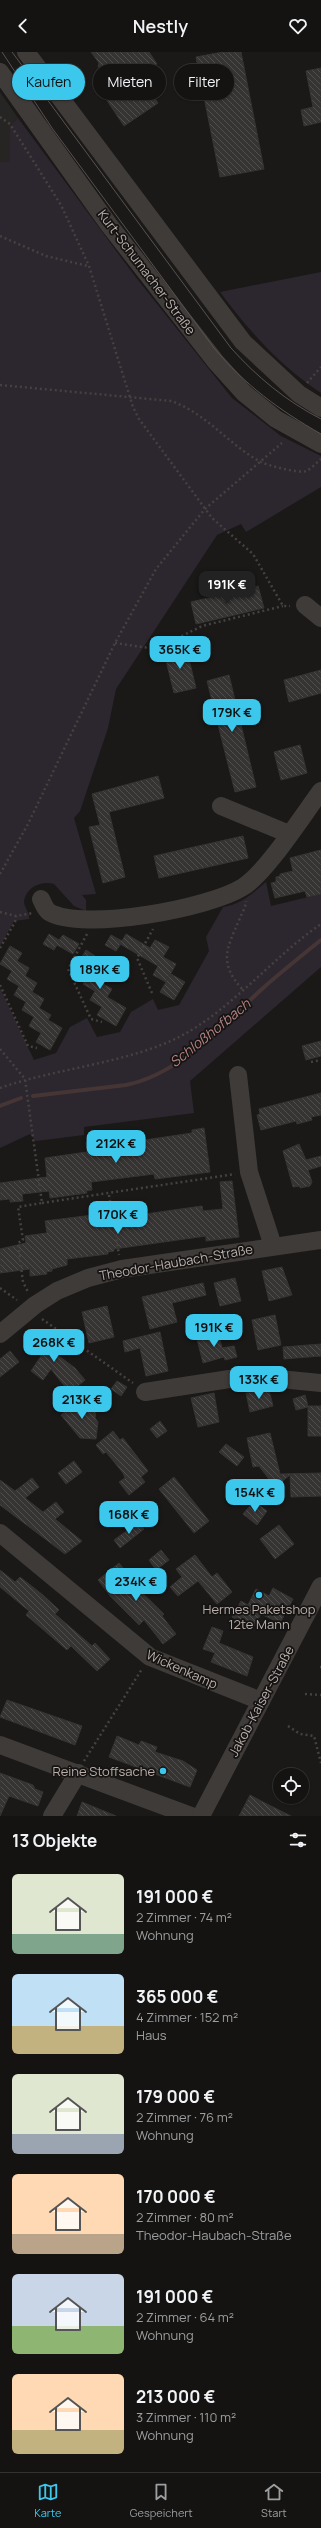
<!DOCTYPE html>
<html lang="de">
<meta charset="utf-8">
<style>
:root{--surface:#141312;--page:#212020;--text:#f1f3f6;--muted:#9d9e9f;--line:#333232;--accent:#3cc8ed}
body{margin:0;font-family:Manrope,sans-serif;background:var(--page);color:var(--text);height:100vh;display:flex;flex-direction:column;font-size:15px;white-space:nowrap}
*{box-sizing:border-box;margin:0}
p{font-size:13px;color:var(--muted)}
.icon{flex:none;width:22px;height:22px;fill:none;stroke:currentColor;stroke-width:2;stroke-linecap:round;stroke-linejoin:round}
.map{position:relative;height:1764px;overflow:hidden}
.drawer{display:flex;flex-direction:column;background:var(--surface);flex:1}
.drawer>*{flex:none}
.banner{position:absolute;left:12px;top:12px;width:297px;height:36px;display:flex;gap:8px}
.fabs{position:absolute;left:273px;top:1716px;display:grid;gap:8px}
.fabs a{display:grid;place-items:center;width:36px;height:36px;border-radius:50%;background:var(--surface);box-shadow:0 1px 3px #0004,0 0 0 1px var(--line);font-size:20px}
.price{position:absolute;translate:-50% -34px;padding:0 9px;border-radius:8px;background:var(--accent);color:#111;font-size:13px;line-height:26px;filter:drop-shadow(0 1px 2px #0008)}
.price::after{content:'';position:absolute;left:50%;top:24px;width:12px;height:9px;margin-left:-6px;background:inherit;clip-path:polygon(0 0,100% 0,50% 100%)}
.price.active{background:#222;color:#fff}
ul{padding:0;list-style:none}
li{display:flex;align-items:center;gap:12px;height:100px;padding:0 12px}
li span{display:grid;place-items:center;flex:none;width:112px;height:80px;border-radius:6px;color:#555}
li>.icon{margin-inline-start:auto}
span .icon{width:48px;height:48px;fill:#fffc;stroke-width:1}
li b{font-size:17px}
h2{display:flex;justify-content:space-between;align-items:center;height:48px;padding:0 12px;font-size:17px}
.tag{padding:0 14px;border-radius:18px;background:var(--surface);box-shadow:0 1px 3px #0004,0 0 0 1px var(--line);font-size:14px;line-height:36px}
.tag.active{background:var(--accent);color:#111}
header{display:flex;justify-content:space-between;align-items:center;height:52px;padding:0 12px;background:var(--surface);font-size:18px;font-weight:600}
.dock{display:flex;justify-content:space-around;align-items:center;height:56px;border-top:1px solid var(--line);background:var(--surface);font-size:11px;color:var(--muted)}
.dock a{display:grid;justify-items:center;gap:2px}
.dock .active{color:var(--accent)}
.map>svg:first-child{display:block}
</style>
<header><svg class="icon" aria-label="back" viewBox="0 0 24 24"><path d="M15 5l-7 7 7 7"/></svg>Nestly<svg class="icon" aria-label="heart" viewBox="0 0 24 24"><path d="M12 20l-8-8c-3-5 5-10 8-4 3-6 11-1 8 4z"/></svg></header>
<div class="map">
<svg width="321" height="1764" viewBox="0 0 321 1764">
<defs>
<pattern id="building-back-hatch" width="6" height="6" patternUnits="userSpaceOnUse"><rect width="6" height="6" fill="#363433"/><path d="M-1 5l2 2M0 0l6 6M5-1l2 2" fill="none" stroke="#514f4e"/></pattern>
</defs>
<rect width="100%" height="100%" fill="#1a1918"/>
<!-- built -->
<polygon fill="#272524" points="0,40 18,66 10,74 10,110 0,110"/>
<!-- green -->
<g fill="#2c262f">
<path d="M18,66L134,223L232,346L281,384L321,404V435L246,480L241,472L217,483L116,637L108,676L80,759L74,766L96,842L82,843L86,848V859L74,854L54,832C42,828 26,835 24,849C24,856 30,860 29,867L14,869L0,894V110H10V74Z"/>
<path d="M321,220V341C280,314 249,279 220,240Z"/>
<path d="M266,830L271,854L321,842V915L190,1029L194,1061L84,1075V1083L36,1089L30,1082L0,1096V936L34,1008L56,1001L70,975L87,966L97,985L120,980L131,960L153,947L158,958L179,953L209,899L206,885L223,855C241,852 252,842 266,830Z"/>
</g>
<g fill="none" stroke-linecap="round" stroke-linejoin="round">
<!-- stream -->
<g stroke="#463535" stroke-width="4">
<path d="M33,1044L126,1033C180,1022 223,973 262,937C281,920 301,904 321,888"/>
<polyline points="0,1054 21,1046"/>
</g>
</g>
<!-- building -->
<g fill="url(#building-back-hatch)" stroke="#363432">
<polygon points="91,0 149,0 157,12 139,24 158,51 124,74 104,44 116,36 102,15 98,15 99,11"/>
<polygon points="223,0 241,0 264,117 220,125 196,5"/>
<polygon points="321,16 321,70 304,74 301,58 313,55 306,19"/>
<polygon points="258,534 264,556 196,572 191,550"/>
<polygon points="186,595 196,636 174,641 164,600"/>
<polygon points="321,618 321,641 289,650 284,628"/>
<polygon points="229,623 256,735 235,740 207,629"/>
<polygon points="300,693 307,721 281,728 274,700"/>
<polygon points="158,724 164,746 109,760 125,825 103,831 89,775 100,773 92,742"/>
<polygon points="243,784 248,806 159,826 154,804"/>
<polygon points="321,798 321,842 307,845 305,839 275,846 271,831 276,830 276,825 280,824 280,822 293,819 290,806"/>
<polygon points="49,882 59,888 63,883 79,892 73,902 57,893 54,898 43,892"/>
<polygon points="126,882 150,896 155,888 169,895 163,905 176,912 166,930 171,922 185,930 174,948 160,940 166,930 153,923 158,914 120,892 122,890 116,899 105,893 111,883 122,889"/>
<polygon points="10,894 22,901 17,909 29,916 25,924 37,931 32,940 44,947 39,956 51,963 48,968 62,976 50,998 36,990 41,981 29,974 34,965 22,958 26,950 14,943 19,934 7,927 12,919 0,912"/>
<polygon points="86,898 98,906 93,914 105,922 100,930 112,937 107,945 126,956 116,974 97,963 102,955 90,948 95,939 83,932 88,923 75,916"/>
<polygon points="321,989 321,1004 306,1008 302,994"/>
<polygon points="321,1041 321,1063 311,1065 312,1068 297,1072 296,1069 261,1078 257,1063 260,1062 259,1057"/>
<polygon points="204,1076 210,1120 155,1127 154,1122 91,1130 92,1138 86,1139 87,1141 50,1146 49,1139 22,1142 23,1149 10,1150 10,1147 0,1148 0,1131 47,1125 45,1106 87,1100 86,1090 138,1083 138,1089 192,1081 192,1078"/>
<polygon points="299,1092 306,1108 321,1104 321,1114 308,1118 312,1130 310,1134 300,1136 300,1134 293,1135 283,1099"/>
<polygon points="232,1129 239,1185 206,1189 206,1184 114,1197 114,1199 108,1200 108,1202 67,1207 67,1213 52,1217 52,1219 46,1220 47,1222 30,1224 30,1217 0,1221 0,1197 26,1191 25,1184 47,1181 45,1169 109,1161 110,1167 202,1154 203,1159 223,1157 220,1130"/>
<polygon points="282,1215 292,1243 269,1249 262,1219"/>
<polygon points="235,1226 241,1249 220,1254 214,1231"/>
<polygon points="203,1231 206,1243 172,1251 177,1270 150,1277 142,1245"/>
<polygon points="107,1254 114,1285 89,1291 82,1260"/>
<polygon points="275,1263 281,1293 258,1298 252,1268"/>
<polygon points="50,1278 57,1287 47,1295 75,1316 85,1328 70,1341 51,1317 43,1328 31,1319 41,1304 25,1283 27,1281 38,1288"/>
<polygon points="218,1279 222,1296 234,1294 237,1305 225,1308 224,1305 203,1311 196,1283"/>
<polygon points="160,1280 168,1319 146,1324 140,1296 125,1300 123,1289"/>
<polygon points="321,1292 321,1304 284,1307 283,1295"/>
<polygon points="10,1299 19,1310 0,1325 0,1307"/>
<polygon points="117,1329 127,1335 121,1344 111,1337"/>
<polygon points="266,1336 266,1339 269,1338 273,1354 250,1360 246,1341"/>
<polygon points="214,1341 219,1370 198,1375 191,1346"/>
<polygon points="305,1343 308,1354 321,1354 321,1384 308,1384 308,1355 296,1358 293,1347"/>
<polygon points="79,1347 96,1359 95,1366 98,1370 96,1387 80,1386 61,1363"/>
<polygon points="160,1369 167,1379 157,1386 150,1377"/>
<polygon points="113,1379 120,1388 123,1386 148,1419 141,1425 145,1430 129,1443 119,1430 125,1426 123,1421 106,1400 103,1402 96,1393"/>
<polygon points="270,1381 280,1422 321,1421 321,1444 291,1445 290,1423 275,1435 259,1414 253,1415 247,1386"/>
<polygon points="226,1392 244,1405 237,1414 219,1400"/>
<polygon points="74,1409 82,1420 66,1432 58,1421"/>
<polygon points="174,1425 209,1469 194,1481 159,1437"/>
<polygon points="32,1426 39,1435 25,1446 43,1460 56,1450 64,1460 55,1467 82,1489 65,1502 0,1453 0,1428 15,1439"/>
<polygon points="254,1449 267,1459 257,1473 243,1462"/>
<polygon points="139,1470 144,1477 120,1496 114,1488"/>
<polygon points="279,1473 294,1492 275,1507 260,1487"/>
<polygon points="161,1498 169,1508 156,1518 149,1508"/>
<polygon points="195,1503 212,1525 217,1521 232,1540 217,1552 198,1529 178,1544 170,1535 182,1525 176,1517"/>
<polygon points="119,1511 133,1528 131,1530 164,1562 162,1564 176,1582 163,1592 144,1568 139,1573 110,1544 98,1528"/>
<polygon points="0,1518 15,1530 20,1525 43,1543 59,1558 55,1562 92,1594 95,1591 110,1607 97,1619 71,1594 67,1598 26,1563 29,1559 0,1535"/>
<polygon points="273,1536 293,1547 280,1571 261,1562 253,1576 232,1565 241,1549 248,1553 256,1537 269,1544"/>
<polygon points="212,1575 223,1579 219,1591 253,1605 247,1624 211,1610 215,1601 203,1597"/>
<polygon points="7,1648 82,1674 75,1693 0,1665"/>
<polygon points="117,1684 139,1693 141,1689 157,1695 155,1700 183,1709 197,1718 190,1735 109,1705"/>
<polygon points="0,1721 33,1733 35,1737 43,1740 38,1754 9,1744 0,1764"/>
<polygon points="250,1743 265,1751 291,1764 239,1764"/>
<polygon points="82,1750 116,1764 77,1764"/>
</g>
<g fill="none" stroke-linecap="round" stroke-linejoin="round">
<!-- path -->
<g stroke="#46413f" stroke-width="2.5" stroke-dasharray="2 3" stroke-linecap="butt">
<polyline points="0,65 10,72 61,153 89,214 133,355 139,367 212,466 253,502 283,554 290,554"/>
<polyline points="0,184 46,204 88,214"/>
<polyline points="307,331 321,315"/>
<path d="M0,333L171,349C206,361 227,391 259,409C265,413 300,422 306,419C311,417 316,411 321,407"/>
<polyline points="115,591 156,597 202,574 283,554"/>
<polyline points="0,822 28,772 115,591 156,517 205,457 282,391"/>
<polyline points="0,860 16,864 33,861"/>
<polyline points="87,882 68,917 91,967 102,970"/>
<polyline points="0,896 15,870 16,864"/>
<polyline points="0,933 28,994 37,996"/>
<path d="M242,937C218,910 227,896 240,866C242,861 246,855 246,849"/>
<polyline points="152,941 137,906 153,877"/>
<polyline points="0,997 25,1027 42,1151 18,1155 23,1188 18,1191 23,1230 28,1240"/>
<polyline points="311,1010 321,1008"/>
<path d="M0,1036C57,1016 129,1011 181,984C232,957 273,905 321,872"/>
<polyline points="109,1143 119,1203"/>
<polyline points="42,1151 235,1122"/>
<polyline points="0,1236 17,1248"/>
<polyline points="42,1267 133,1331"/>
<polyline points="320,1615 321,1615"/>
<polyline points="305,1642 321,1643"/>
<polyline points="288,1674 300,1682 314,1684 321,1711"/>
<polyline points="84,1709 142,1617"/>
</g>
<!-- minor -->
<g stroke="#3f3b39" stroke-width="18">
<polyline points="26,0 243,290 299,342 321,356"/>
<polyline points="0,20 109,173 216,310 244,341 276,367 321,392"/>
<polyline points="305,553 321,566"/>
<polyline points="221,754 289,782"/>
<path d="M41,847C43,851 45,857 49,860C83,880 210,856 243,835C266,821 303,763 321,739"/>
<polyline points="238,1023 249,1120 273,1194"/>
<polyline points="0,1282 35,1253 57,1239 88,1226 122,1217 321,1188"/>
<polyline points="145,1340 249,1324 321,1331"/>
<polyline points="0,1481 150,1605 261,1649"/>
<polyline points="0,1693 191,1764"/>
<polyline points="52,1764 78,1721"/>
<polyline points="201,1764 321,1534"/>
</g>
<!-- tram -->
<g stroke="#585250" stroke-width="1">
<path d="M2,0L52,76L214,296C245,333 279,358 321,382"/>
<path d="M12,0L231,296C257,325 286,349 321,367"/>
</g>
</g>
<!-- markers -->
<g fill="#3cc8ed" stroke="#151413" stroke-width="1.5">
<circle cx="259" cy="1543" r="4"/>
<circle cx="163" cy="1719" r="4"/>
</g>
<g text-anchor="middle" stroke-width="3.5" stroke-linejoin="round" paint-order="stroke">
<!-- street labels -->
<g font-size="13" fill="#b9aeaa" stroke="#151413">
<text transform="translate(147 220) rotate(53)" y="5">Kurt-Schumacher-Straße</text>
<text transform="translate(176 1210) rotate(-10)" y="5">Theodor-Haubach-Straße</text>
<text transform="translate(182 1617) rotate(24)" y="5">Wickenkamp</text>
<text transform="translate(261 1649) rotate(-62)" y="5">Jakob-Kaiser-Straße</text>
</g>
<!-- poi labels -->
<g font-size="13" fill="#b9aeaa" stroke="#151413">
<text x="259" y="1562">Hermes Paketshop<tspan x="259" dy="15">12te Mann</tspan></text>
<text x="155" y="1724" text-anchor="end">Reine Stoffsache</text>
</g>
<!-- water labels -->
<g font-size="14" font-style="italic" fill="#b38382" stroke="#151413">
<text transform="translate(210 981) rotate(-39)" y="5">Schloßhofbach</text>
</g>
</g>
</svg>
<div class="fabs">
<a><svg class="icon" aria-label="locate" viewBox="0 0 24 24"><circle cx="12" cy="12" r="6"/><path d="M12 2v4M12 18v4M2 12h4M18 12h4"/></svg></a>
</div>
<b class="price active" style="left:227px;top:553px">191K €</b>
<b class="price" style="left:180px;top:618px">365K €</b>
<b class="price" style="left:232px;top:681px">179K €</b>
<b class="price" style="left:100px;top:938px">189K €</b>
<b class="price" style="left:116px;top:1112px">212K €</b>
<b class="price" style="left:118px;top:1183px">170K €</b>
<b class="price" style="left:214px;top:1296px">191K €</b>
<b class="price" style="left:54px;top:1311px">268K €</b>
<b class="price" style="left:259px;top:1348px">133K €</b>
<b class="price" style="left:82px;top:1368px">213K €</b>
<b class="price" style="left:255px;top:1461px">154K €</b>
<b class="price" style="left:129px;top:1483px">168K €</b>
<b class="price" style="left:136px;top:1550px">234K €</b>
<div class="banner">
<a class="tag active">Kaufen</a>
<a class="tag">Mieten</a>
<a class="tag">Filter</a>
</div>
</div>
<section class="drawer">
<h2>13 Objekte<svg class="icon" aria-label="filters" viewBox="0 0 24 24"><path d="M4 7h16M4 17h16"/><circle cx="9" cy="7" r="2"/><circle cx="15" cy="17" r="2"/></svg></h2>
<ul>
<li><span style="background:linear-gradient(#dfe7d0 75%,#7fa58c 0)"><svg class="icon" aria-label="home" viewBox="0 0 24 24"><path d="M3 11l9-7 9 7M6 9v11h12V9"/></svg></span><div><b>191 000 €</b><p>2 Zimmer · 74 m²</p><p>Wohnung</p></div></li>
<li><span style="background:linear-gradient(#bfe0f5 65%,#c2b280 0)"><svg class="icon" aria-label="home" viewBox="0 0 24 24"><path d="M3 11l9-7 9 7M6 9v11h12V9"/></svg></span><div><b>365 000 €</b><p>4 Zimmer · 152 m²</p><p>Haus</p></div></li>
<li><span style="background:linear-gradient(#dfe7d0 75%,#9aa5b1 0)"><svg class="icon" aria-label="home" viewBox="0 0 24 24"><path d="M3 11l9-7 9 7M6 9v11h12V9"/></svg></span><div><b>179 000 €</b><p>2 Zimmer · 76 m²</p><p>Wohnung</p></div></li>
<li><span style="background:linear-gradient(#ffd9b3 75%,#b9a48a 0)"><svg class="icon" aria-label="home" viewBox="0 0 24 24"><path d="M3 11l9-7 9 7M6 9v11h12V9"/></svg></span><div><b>170 000 €</b><p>2 Zimmer · 80 m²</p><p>Theodor-Haubach-Straße</p></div></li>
<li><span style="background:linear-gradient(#c9d6e8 65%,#8fb573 0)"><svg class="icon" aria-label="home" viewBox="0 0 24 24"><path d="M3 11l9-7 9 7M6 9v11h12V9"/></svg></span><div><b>191 000 €</b><p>2 Zimmer · 64 m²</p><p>Wohnung</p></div></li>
<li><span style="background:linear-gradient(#ffd9b3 70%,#c2b280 0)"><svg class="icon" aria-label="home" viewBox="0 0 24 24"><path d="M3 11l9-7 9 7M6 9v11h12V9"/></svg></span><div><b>213 000 €</b><p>3 Zimmer · 110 m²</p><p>Wohnung</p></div></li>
</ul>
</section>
<nav class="dock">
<a class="active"><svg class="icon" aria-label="map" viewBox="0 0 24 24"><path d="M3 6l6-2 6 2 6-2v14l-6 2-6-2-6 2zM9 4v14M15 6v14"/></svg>Karte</a>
<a><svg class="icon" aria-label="saved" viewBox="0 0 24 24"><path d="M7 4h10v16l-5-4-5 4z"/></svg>Gespeichert</a>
<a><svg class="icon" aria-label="home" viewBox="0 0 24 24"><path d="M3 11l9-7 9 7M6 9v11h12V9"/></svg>Start</a>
</nav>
